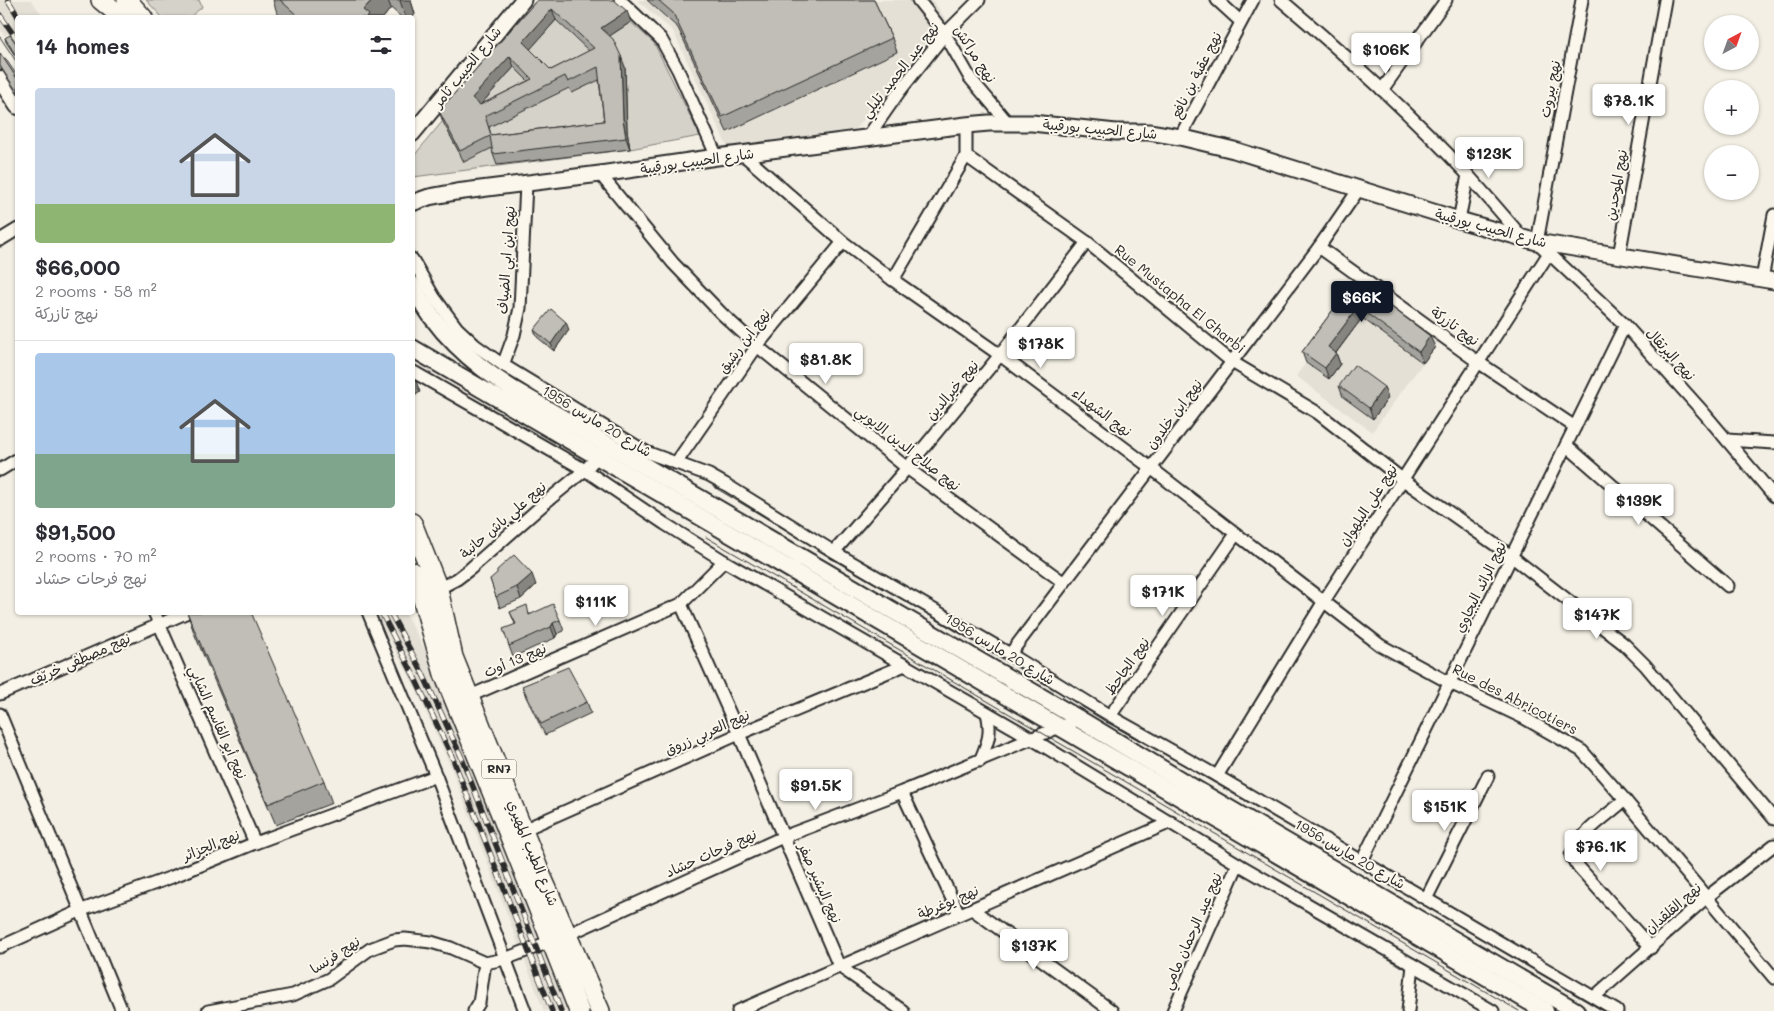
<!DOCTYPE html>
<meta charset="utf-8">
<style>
:root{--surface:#fff;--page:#f7f7f7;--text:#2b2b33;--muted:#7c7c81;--line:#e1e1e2;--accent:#111827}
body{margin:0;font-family:Mali,"Playpen Sans Arabic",sans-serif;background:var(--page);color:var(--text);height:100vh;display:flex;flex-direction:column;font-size:19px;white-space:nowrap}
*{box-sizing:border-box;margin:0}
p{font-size:16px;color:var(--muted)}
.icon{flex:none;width:28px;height:28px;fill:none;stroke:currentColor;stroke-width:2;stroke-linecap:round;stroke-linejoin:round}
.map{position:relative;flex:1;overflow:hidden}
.sheet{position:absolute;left:15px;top:15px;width:400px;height:600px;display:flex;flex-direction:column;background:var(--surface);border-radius:5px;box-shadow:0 1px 4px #0004}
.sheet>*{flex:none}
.needle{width:32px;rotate:41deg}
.buttons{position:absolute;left:1704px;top:15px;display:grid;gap:10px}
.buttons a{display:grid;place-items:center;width:55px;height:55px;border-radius:50%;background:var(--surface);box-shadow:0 1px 4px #0004;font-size:25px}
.price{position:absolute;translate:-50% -42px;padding:0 11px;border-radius:5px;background:#fff;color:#222;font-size:16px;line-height:32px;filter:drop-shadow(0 1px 2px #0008)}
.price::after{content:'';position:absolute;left:50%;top:30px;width:15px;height:11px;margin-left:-8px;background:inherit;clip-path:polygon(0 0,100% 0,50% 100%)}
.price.current{background:var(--accent);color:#fff}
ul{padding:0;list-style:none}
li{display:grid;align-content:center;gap:10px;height:265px;padding:0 20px}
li+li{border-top:1px solid var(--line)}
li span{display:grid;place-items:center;height:155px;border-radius:5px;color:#555}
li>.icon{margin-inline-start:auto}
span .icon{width:90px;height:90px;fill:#fffc;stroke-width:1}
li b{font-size:21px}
h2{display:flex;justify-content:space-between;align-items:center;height:60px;padding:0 20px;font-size:21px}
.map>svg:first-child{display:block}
</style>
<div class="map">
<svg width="1774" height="1011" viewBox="0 0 1774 1011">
<rect width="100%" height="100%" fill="#f3efe4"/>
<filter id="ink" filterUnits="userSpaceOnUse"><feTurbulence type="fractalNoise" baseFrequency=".02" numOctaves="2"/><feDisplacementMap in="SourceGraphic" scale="10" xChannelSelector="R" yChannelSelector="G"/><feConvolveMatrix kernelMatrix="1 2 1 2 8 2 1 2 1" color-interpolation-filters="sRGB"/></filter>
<g filter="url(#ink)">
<!-- built -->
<g fill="#e4e0d6">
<polygon points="0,0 31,0 44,17 18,18 17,44 10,32 5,36 0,29"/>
<polygon points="637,0 932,0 950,25 854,130 727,146 673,31"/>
<polygon points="1363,286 1439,341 1372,432 1296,376"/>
<polygon points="375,613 405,613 437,671 574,1011 544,1011 450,765 413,683"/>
</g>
<!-- green -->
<g fill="#d5d2c9" stroke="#807e7a">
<polygon points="146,0 199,0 202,7 190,17 164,17 161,16"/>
<polygon points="551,0 606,0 654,43 700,136 630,149 413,177 413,157 451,111"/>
</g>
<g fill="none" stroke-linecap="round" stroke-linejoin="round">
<!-- minor casing -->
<g stroke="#2b2b2b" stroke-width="15">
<g id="minor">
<polyline points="620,0 661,39 678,70 717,157"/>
<polyline points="918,0 945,34 970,78 1008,123"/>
<polyline points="1217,0 1240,21"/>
<path d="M1281,0C1346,55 1409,112 1467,174C1486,195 1504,216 1522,237"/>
<polyline points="1582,0 1537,242 1625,325 1704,413 1774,496"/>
<polyline points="1382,90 1446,0"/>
<polyline points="966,125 966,156 1087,242 1232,362 1318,413 1402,479 1511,556 1624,644 1645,665 1774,819"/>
<polyline points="1180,137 1253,0"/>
<polyline points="867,138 899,92 945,34 979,0"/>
<polyline points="744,155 843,242 893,280 1000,355 1151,468 1380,645 1450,683 1524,718 1582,751 1625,800 1774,978"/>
<polyline points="600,174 673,263 721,313 757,346 907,468 1063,582"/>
<polyline points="1459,220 1468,175"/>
<polyline points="0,240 18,229"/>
<polyline points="1319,247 1478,362 1575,427"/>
<polyline points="1619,256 1665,0"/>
<polyline points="412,259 434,297 457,328 475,345 503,365 646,452 709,475 725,484 834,552 1010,654 1110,716 1217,776 1617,1011"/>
<polyline points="1762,279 1774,215"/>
<polyline points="893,280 966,156"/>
<polyline points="503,365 514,335 520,308 526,184"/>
<polyline points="412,371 585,470 665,524 724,561 1019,731 1238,864 1493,1011"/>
<polyline points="1727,440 1774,443"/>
<polyline points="1566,445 1728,586"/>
<polyline points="676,463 757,346 843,242"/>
<polyline points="0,470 18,459"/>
<polyline points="834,552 907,468 1000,355 1087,242"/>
<polyline points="438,589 457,579 470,569 546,502 585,470 601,453"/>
<polyline points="681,604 739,734 839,966 903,1011"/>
<polyline points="154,612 255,843"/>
<polyline points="368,612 436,776 525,1011"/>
<polyline points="1010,654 1319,247 1359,189"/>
<polyline points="0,694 188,612"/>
<polyline points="470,696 681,604 724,561"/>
<polyline points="0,714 122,1011"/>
<polyline points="1110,716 1236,534"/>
<path d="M980,761C988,742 992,733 987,713"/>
<polyline points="1217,776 1324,601 1549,253"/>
<polyline points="902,792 959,914"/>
<path d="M1625,800C1608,815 1578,834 1571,855L1576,864L1651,948"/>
<polyline points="523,830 739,734 905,665"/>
<polyline points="1362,861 1625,325"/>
<polyline points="1426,899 1488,776"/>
<polyline points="972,909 1112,1011"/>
<polyline points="0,947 82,910 172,877 255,843 436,776"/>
<polyline points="1594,997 1707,897 1774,845"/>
<polyline points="208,1011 293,995 329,979 370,949 394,940 405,939 431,942 451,948 485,963 505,959 567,935 783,837 902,792 1079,719"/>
<polyline points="474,1011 479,1003 485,963"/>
<polyline points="738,1011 1171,822"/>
<polyline points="1173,1011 1238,864"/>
<polyline points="1408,1011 1413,965"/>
</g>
</g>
<!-- tertiary casing -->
<g stroke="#2b2b2b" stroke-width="19">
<g id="tertiary">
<polyline points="412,134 523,0"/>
<polyline points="412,203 429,197 456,192 600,174 717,157 966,125 989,123 1032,123 1116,132 1149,132 1180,137 1234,150 1459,220 1537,242 1774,281"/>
</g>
</g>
<!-- secondary casing -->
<g stroke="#2b2b2b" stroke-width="20">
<g id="secondary">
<polyline points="0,79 18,106"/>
<path d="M412,285C436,331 471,363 514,390L1079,719L1194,788L1576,1011"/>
<polyline points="412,348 1545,1011"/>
</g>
</g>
<!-- primary casing -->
<g stroke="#2b2b2b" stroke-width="22">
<g id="primary">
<polyline points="101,0 123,18"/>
<polyline points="127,0 143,18"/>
<polyline points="412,523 438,589 453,657 540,873 600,1011"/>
<polyline points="412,572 421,593 444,674 503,819 579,1011"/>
</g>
</g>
<!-- minor -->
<use href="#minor" stroke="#fbf7ec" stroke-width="11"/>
<!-- tertiary -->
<use href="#tertiary" stroke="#fbf7ec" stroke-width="15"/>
<!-- secondary -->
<use href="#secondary" stroke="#fbf7ec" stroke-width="16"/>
<!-- primary -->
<use href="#primary" stroke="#fbf7ec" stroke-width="19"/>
<!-- tram -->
<g stroke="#2b2b2b" stroke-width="1">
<polyline points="0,37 18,64"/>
<polyline points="5,58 18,77"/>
<polyline points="714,487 1038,680 1606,1011"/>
<polyline points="706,537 1519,1011"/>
</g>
<!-- rail casing -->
<g stroke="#2b2b2b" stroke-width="5.5">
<g id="rail">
<polyline points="8,0 19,18"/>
<polyline points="0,15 18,41"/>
<polyline points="381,612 414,676 453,759 552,1011"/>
<polyline points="390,612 422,672 461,756 561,1011"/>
</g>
</g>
<!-- rail -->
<use href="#rail" stroke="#fbf7ec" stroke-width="4" stroke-dasharray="11" stroke-linecap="butt"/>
</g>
<!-- wall -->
<g fill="#a5a39d" stroke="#2b2b2b" fill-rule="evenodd">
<polygon points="273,0 412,0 411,1 415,14 412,18 402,18 391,8 383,18 283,18 277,13"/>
<path d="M537,0L631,22L609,36L625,67L627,130L630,149L497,165L493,154L492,148L464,162L443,122L439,111ZM556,20L589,51L551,70L530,49ZM514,67L528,81L480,105ZM599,80L604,121L491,135L489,127L569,88L572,93Z"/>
<polygon points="647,0 874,0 892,38 897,52 727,132 678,28"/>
<polygon points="5,38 18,46 18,60 6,42"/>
<polygon points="0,53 18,80 18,95 0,67"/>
<polygon points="1355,280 1435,347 1423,363 1362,318 1336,353 1340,364 1329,379 1306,363 1302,352"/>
<polygon points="534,330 569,330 554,351 537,337"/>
<polygon points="1339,386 1388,398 1373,419 1343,397"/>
<polygon points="490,579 536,585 521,599 500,608"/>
<polygon points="187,612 324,781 332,803 276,825 194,633"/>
<polygon points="510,612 530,614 560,620 564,631 557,634 555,638 513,657 509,646 515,624"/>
<polygon points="522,686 587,702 591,713 545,735 526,697"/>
</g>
<!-- shaded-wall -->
<g fill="#86857f" stroke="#2b2b2b">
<polygon points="372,0 388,0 391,8 383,18 366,18 363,10"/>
<polygon points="401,0 412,0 411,1 415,14 412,18 406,18 400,1"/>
<polygon points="552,9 556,20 527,53 523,42"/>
<polygon points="627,11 631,22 605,39 601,28"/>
<polygon points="510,56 514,67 476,110 472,98"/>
<polygon points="621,56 625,67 627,130 630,149 626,138 623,119"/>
<polygon points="1358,307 1362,318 1332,358 1328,347"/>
<polygon points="566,322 569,330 554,351 551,344"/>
<polygon points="1430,336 1435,347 1423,363 1419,352"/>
<polygon points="1336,353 1340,364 1329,379 1325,368"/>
<polygon points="416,381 420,392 412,398 412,383"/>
<polygon points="1384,387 1388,398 1373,419 1369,408"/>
<polygon points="532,574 536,585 521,599 517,587"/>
<polygon points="553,623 557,634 555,638 551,627"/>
</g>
<!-- building -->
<g fill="#c0beb6" stroke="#2b2b2b" fill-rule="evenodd">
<polygon points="280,0 372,0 363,10 369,15 367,18 300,18"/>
<path d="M537,0H614L627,11L601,28L613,39L621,56L623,119L626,138L493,154L490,136L460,151L439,111ZM552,9L594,48L551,70L523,42ZM510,56L532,79L480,105L472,98ZM598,67L604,121L491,135L485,116L565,76L568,82Z"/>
<polygon points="658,0 874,0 892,38 722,117 673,13"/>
<polygon points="10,35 18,46 18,59 5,38"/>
<polygon points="0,53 18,80 18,93 0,66"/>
<polygon points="1355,280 1430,336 1419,352 1358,307 1328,347 1336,353 1325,368 1302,352"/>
<polygon points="551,309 566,322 551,344 534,330"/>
<polygon points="1354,365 1384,387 1369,408 1339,386"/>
<polygon points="514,555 532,574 517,587 496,597 490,579 497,573 497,570"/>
<polygon points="553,604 560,620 553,623 551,627 509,646 503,629 516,624 510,612 527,605 529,615"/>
<polygon points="187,612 251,612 324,781 268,804"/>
<polygon points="568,667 587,702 541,724 522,686"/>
</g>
</g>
<g text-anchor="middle" stroke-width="4" stroke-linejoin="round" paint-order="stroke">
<!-- shield labels -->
<rect fill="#fbf7ec" stroke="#696865" stroke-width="1" x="481.5" y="759.5" width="35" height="19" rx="4"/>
<g font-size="12" font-weight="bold" fill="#2b2b2b">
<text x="499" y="773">RN7</text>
</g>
<!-- street labels -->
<g font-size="14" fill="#2b2b2b" stroke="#fbf7ec">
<text transform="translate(975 54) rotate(57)" y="5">نهج مراكش</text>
<text transform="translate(467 67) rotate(-51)" y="5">شارع الحبيب ثامر</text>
<text transform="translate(900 70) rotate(-52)" y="5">نهج عبد الحميد تليلي</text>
<text transform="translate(1196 75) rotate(-63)" y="5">نهج عقبة بن نافع</text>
<text transform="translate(1550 89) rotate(-79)" y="5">نهج بيروت</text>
<text transform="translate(1100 129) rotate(5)" y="5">شارع الحبيب بورقيبة</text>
<text transform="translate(697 161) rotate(-8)" y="5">شارع الحبيب بورقيبة</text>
<text transform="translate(1616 185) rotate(-80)" y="5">نهج الموحدين</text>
<text transform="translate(1491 228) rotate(15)" y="5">شارع الحبيب بورقيبة</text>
<text transform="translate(506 260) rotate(-86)" y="5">نهج ابن ابي الضياف</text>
<text transform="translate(1180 299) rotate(39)" y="5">Rue Mustapha El Gharbi</text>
<text transform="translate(1455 326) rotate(36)" y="5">نهج تازركة</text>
<text transform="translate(744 341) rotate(-53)" y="5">نهج ابن رشيق</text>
<text transform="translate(1671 354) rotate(48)" y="5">نهج البرتقال</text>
<text transform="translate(952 390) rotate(-50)" y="5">نهج خيرالدين</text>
<text transform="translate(1102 412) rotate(37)" y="5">نهج الشهداء</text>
<text transform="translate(1174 414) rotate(-53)" y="5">نهج ابن خلدون</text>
<text transform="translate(597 421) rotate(31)" y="5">شارع 20 مارس 1956</text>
<text transform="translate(908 448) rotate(38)" y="5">نهج صلاح الدين الايوبي</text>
<text transform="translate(1368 505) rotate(-57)" y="5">نهج علي البلهوان</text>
<text transform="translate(503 520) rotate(-41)" y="5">نهج علي باش حانبة</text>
<text transform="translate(1480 587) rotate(-64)" y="5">نهج الرائد البجاوي</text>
<text transform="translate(1000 649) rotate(31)" y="5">شارع 20 مارس 1956</text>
<text transform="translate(80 659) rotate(-24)" y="5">نهج مصطفى خريّف</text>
<text transform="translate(515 660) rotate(-23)" y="5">نهج 13 أوت</text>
<text transform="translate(1127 666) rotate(-55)" y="5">نهج الجاحظ</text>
<text transform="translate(1515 699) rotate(27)" y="5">Rue des Abricotiers</text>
<text transform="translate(218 722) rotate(66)" y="5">نهج أبو القاسم الشابي</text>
<text transform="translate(707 732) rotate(-24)" y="5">نهج العربي زروق</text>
<text transform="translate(211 845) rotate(-22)" y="5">نهج الجزائر</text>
<text transform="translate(533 853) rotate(68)" y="5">شارع الطيب المهيري</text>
<text transform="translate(711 853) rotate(-24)" y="5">نهج فرحات حشاد</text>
<text transform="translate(1350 854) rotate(30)" y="5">شارع 20 مارس 1956</text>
<text transform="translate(820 883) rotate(66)" y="5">نهج البشير صفر</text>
<text transform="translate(948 902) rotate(-23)" y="5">نهج يوغرطة</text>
<text transform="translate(1673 908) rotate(-41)" y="5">نهج القلقدان</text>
<text transform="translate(1192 931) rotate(-66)" y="5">نهج عبد الرحمان مامي</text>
<text transform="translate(335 955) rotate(-33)" y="5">نهج فرنسا</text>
</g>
</g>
</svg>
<div class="buttons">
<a><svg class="needle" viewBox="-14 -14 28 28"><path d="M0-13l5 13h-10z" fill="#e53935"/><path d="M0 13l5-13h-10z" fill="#7c7c81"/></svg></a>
<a>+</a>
<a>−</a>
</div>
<b class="price" style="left:1386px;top:75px">$106K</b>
<b class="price" style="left:1629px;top:126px">$78.1K</b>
<b class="price" style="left:1489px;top:179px">$123K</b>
<b class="price current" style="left:1362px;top:323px">$66K</b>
<b class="price" style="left:1041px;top:369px">$178K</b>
<b class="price" style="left:826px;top:385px">$81.8K</b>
<b class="price" style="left:1639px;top:526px">$139K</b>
<b class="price" style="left:1163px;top:617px">$171K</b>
<b class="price" style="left:596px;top:627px">$111K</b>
<b class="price" style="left:1597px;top:640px">$147K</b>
<b class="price" style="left:816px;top:811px">$91.5K</b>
<b class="price" style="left:1445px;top:832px">$151K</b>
<b class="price" style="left:1601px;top:872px">$76.1K</b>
<b class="price" style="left:1034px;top:971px">$137K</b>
<section class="sheet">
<h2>14 homes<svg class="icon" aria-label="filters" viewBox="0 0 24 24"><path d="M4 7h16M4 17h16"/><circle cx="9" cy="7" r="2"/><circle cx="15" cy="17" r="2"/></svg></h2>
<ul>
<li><span style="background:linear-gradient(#c9d6e8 75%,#8fb573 0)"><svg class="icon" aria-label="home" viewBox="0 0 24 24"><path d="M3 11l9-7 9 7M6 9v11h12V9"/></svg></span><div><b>$66,000</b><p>2 rooms · 58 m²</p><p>نهج تازركة</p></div></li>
<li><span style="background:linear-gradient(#a9c7e8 65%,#7fa58c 0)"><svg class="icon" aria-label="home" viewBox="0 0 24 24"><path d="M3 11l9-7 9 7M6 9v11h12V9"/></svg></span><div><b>$91,500</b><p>2 rooms · 70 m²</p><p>نهج فرحات حشاد</p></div></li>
</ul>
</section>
</div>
